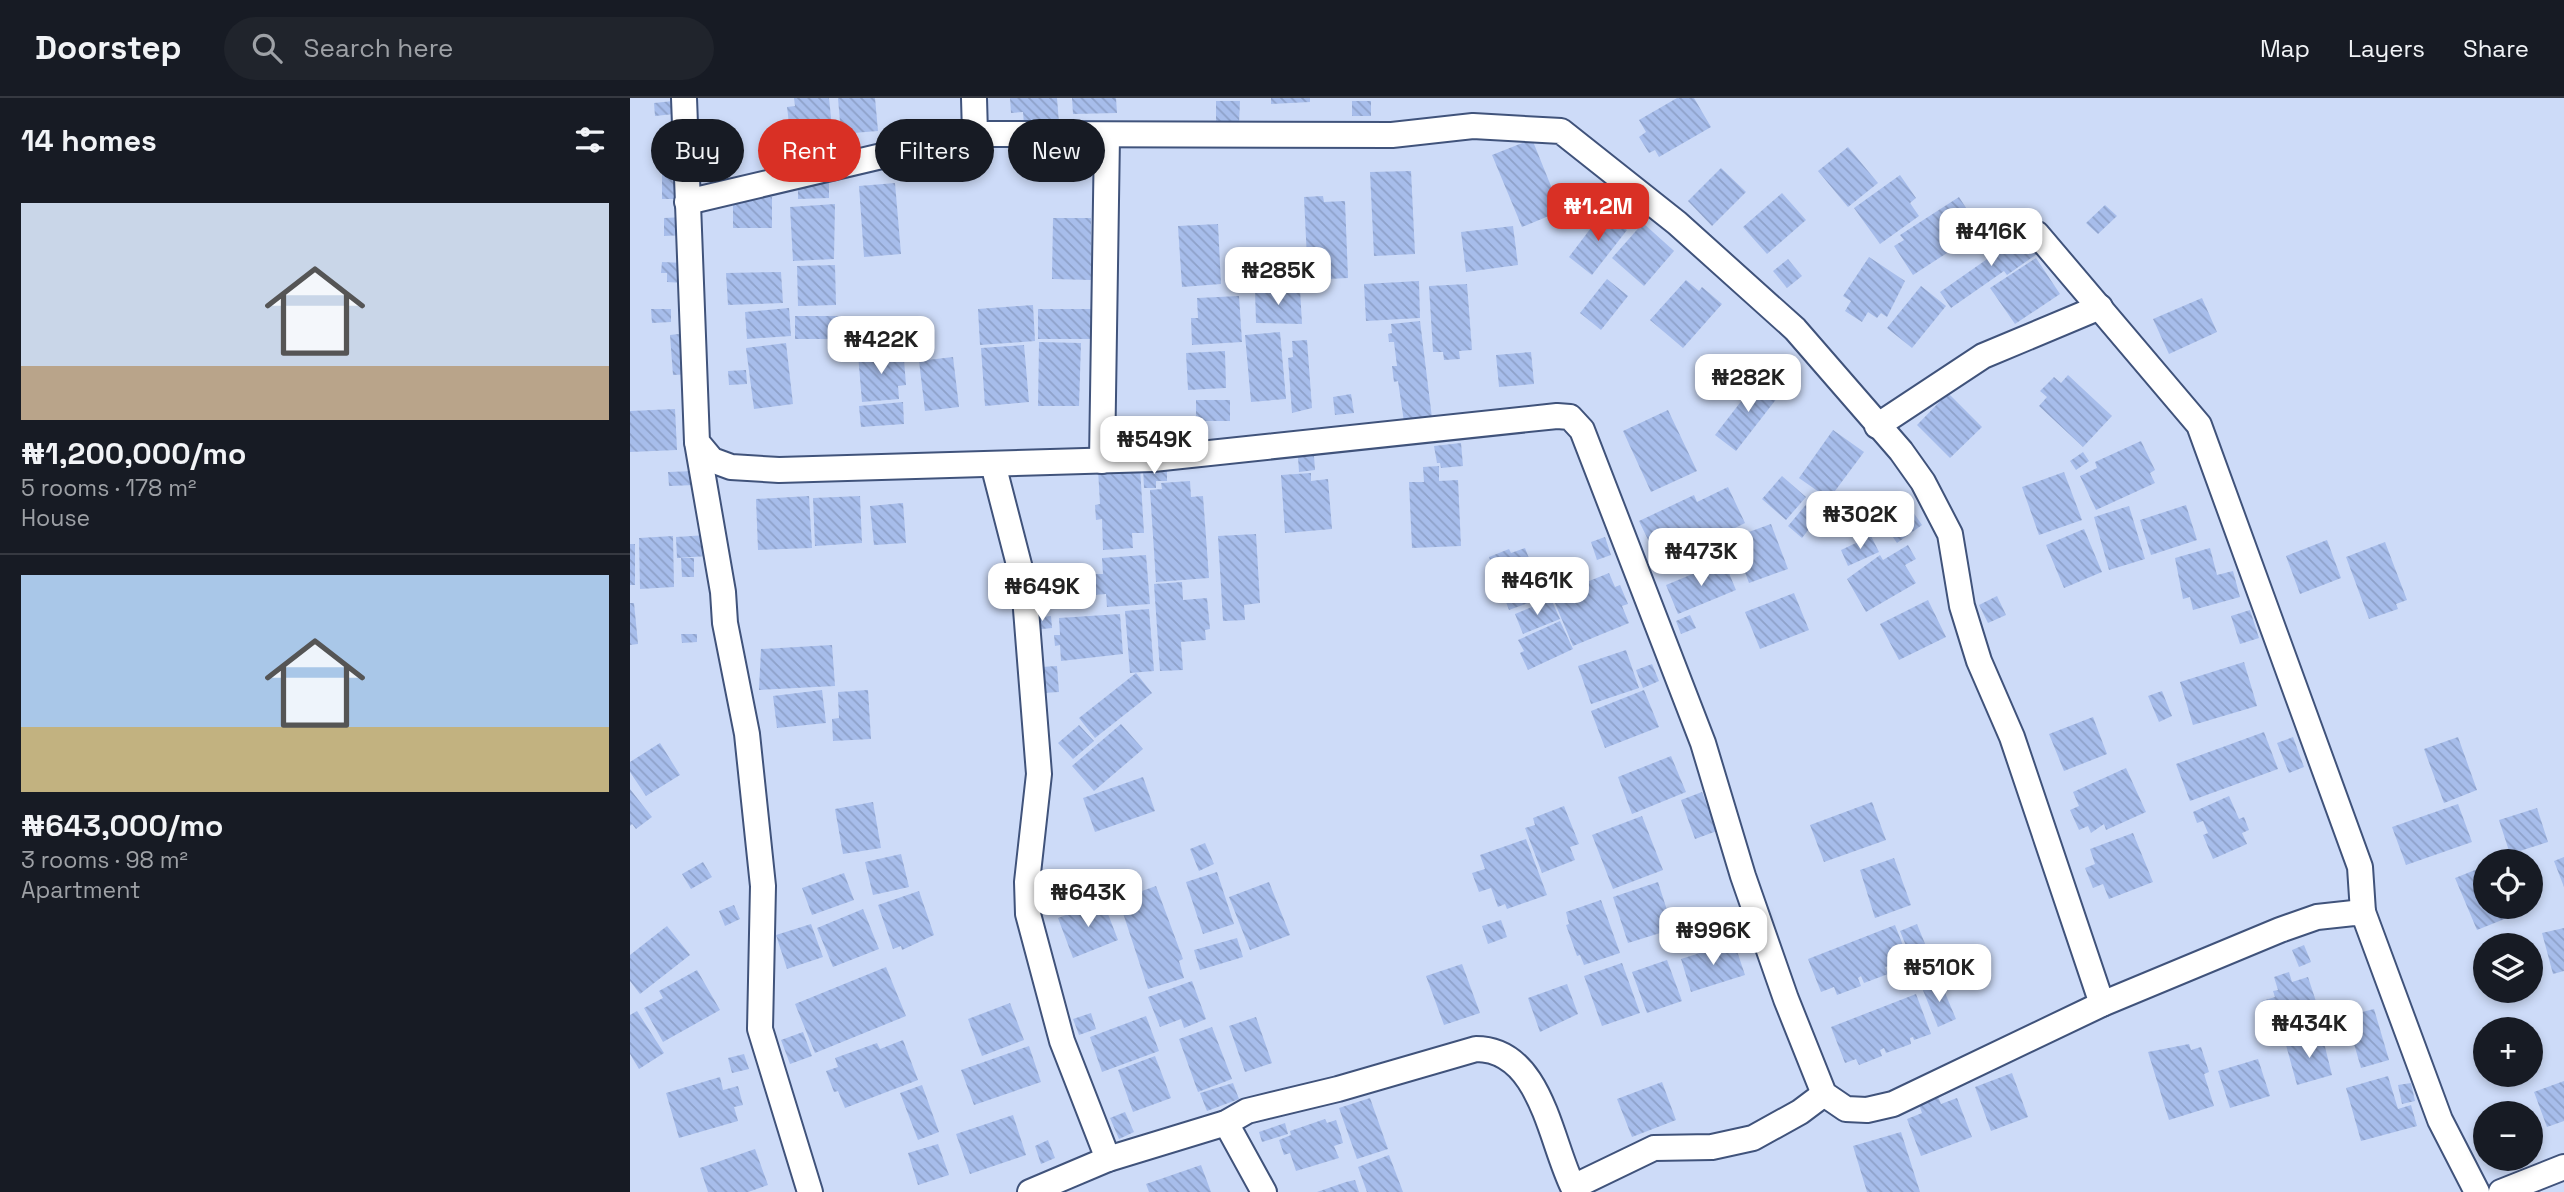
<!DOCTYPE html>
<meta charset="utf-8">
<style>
:root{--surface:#171b24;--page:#20242c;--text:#f1f3f6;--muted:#9ea1a6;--line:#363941;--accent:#d93025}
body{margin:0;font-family:"Space Grotesk",sans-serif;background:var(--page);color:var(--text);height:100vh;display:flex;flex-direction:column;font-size:26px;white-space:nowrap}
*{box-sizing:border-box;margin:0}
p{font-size:23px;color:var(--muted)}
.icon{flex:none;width:38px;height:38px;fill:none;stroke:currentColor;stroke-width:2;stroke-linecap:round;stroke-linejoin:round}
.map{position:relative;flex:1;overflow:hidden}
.sheet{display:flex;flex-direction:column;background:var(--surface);width:630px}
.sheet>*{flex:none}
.guide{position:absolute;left:21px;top:21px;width:665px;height:63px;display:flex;gap:14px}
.tools{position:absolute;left:1843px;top:751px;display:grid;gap:14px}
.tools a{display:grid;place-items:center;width:70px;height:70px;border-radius:50%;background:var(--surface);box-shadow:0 4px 10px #0003;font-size:35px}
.price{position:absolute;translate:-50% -60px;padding:0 16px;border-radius:14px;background:#fff;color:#222;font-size:23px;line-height:46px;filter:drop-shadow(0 2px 4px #0008)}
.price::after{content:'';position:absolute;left:50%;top:42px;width:21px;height:16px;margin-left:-10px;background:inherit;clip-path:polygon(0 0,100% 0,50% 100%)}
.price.selected{background:var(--accent);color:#fff}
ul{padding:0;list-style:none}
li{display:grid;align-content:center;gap:14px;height:371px;padding:0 21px}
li+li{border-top:2px solid var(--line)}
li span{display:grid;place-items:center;height:217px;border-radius:0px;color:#555}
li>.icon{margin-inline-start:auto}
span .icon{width:126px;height:126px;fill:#fffc;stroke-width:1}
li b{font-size:30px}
h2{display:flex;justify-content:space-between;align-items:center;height:84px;padding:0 21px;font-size:30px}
.chip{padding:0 24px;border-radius:32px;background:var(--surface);box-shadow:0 4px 10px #0003;font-size:24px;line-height:63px}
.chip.selected{background:var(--accent);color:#fff}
header{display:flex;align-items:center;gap:42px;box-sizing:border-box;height:98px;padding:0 35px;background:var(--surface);border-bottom:2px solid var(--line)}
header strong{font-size:33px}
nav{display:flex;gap:38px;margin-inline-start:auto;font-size:24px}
.search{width:490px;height:63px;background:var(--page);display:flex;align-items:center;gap:18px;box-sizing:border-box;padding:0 24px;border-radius:38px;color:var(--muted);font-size:26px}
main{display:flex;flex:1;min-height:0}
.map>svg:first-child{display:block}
</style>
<header>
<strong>Doorstep</strong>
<div class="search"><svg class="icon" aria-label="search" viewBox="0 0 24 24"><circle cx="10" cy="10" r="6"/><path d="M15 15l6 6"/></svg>Search here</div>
<nav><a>Map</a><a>Layers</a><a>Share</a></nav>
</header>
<main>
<section class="sheet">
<h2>14 homes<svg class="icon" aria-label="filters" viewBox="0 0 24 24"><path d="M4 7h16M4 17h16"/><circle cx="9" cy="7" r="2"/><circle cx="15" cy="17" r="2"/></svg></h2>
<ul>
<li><span style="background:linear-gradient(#c9d6e8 75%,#b9a48a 0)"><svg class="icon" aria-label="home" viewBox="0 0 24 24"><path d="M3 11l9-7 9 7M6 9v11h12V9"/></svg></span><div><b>₦1,200,000/mo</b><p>5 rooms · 178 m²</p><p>House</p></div></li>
<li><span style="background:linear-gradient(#a9c7e8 70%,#c2b280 0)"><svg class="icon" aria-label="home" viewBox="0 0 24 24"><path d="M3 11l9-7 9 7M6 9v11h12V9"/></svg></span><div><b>₦643,000/mo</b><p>3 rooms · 98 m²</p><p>Apartment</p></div></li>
</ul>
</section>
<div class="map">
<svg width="1934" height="1094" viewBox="0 0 1934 1094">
<defs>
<pattern id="building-back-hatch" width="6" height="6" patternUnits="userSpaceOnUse" patternTransform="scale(1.75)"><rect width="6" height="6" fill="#a7bdeb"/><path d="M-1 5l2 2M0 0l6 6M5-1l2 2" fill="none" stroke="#8ea1c9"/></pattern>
</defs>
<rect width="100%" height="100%" fill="#cddbf8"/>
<!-- building -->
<g fill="url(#building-back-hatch)">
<polygon points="164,0 199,0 203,39 168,42 166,24 159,25 157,9 165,8"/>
<polygon points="208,0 245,0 248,33 211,36"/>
<polygon points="380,0 427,0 429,25 394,27 393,14 381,15"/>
<polygon points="442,0 486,0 487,15 443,16"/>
<polygon points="641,0 680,0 680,4 641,6"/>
<polygon points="1047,0 1064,0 1081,29 1029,59 1025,52 1019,55 1009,39 1016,34 1009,22"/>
<polygon points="43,3 44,16 25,18 24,5"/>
<polygon points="586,3 610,3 609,26 586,25"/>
<rect x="722" y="3" width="19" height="15"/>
<polygon points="902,41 931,113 892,129 862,57"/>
<polygon points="1218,49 1248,85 1218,109 1188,73"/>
<rect x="32" y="62" width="14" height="39"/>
<polygon points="1091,70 1116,94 1082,128 1058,103"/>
<polygon points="781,73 785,156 744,158 740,74"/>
<polygon points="1270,77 1286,100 1280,105 1289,118 1250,146 1224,110"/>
<polygon points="199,85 199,100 168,101 168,86"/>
<polygon points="265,85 271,156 234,159 229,88"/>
<polygon points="985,93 1003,109 993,119 976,103"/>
<polygon points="1152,95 1176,122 1137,156 1113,129"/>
<polygon points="693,98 694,104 715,103 718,180 678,182 674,99"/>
<rect x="103" y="99" width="39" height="31"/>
<polygon points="1329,99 1351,133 1283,177 1264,148 1274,142 1270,137"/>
<polygon points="205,106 204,161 163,163 160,109"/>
<polygon points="1475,107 1487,118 1468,136 1456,125"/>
<polygon points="973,114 997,132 962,177 939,159"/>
<polygon points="55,119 56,137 34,138 34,120"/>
<polygon points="423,120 461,120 461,182 422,181"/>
<polygon points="1013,125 1044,153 1014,188 982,160"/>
<polygon points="588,126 591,186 552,189 548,128"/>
<polygon points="1386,126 1407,156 1377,177 1374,173 1321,210 1310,194 1383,143 1376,133"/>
<polygon points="883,128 888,167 836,174 831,134"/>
<polygon points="1239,159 1275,183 1257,219 1251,215 1247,220 1238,214 1232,224 1215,213 1221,203 1213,198"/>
<polygon points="1406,160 1430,196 1385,226 1360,190"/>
<polygon points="1158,161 1172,178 1157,190 1143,173"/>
<polygon points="32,164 55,165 54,185 37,184 37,175 31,175"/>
<polygon points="205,167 206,207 168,208 167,168"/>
<polygon points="151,174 153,205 98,207 96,175"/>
<polygon points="977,181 998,198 971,232 950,215"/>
<polygon points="1056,182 1069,193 1072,189 1092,206 1053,250 1020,222"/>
<polygon points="789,183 790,220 736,223 734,186"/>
<polygon points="837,186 842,252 829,253 830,261 814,262 813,254 803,254 799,188"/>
<polygon points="1291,188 1316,208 1282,250 1257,230"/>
<polygon points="670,191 672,226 626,225 625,192"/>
<polygon points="609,198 612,244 562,247 561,220 568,220 567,200"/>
<polygon points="1572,200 1587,234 1539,256 1523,221"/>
<polygon points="403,207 405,243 350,247 348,211"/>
<polygon points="159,210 161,238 117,241 115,214"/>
<polygon points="21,211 41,211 41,224 22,225"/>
<polygon points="408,211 461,211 462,241 408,241"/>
<rect x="165" y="218" width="54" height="23"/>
<polygon points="790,223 802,320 774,324 768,283 764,284 762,268 767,268 764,244 759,244 758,236 762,235 761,226"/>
<polygon points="650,234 656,301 621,304 615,237"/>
<polygon points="57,235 60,276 43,277 40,237"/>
<polygon points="677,242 682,310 662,315 658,260 663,259 662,243"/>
<polygon points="409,244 451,245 449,308 408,308"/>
<polygon points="156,245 163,306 124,311 116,250"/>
<polygon points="394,247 399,304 355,308 351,250"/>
<polygon points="265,253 265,263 274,262 276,287 268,288 269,301 232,304 228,256"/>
<polygon points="595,253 596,290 558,292 556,255"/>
<polygon points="901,254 904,286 869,289 866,257"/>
<polygon points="323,259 329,309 295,313 289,263"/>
<polygon points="116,272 117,286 99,287 98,273"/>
<polygon points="1438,277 1482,318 1453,349 1409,308 1417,299 1410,293 1424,279 1431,285"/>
<polygon points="1130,279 1151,295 1106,353 1085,337"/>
<polygon points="1318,295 1352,329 1320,360 1287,327"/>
<polygon points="721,296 724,315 705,317 703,299"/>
<rect x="566" y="302" width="34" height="21"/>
<polygon points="273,304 274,326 231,329 229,308"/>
<polygon points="45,311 47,352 0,354 0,313"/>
<polygon points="1038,312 1067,373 1021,394 993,333"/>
<polygon points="1203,332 1234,354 1199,401 1169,380"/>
<polygon points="1511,343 1525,372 1520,375 1525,385 1466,412 1450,378 1467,370 1465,364"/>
<polygon points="831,345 833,368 811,370 810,365 807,365 804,348"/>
<polygon points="1453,354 1459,363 1446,372 1440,363"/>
<polygon points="684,358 685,372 669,374 668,359"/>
<polygon points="809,368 809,383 828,382 831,448 782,450 779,384 794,384 793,369"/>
<polygon points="510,369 514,435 502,435 503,450 473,452 472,421 466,422 465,407 470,406 468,371"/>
<polygon points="513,369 537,369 537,383 526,383 526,390 514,390"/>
<polygon points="65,373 65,387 39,388 38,374"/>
<polygon points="1434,374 1452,422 1409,437 1392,389"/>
<polygon points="681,375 681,383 698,381 702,431 655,435 651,377"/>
<polygon points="1152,378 1176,399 1156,422 1132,401"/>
<polygon points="560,383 561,399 573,398 579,480 526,484 520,392 532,391 531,385"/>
<polygon points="1098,389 1115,425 1079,443 1075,435 1026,458 1009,423 1064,397 1067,404"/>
<polygon points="1185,396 1198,407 1172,440 1158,428"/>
<polygon points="179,398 182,450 128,452 126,401"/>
<polygon points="230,398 232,445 185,448 183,400"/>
<polygon points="273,405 276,445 244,447 240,408"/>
<polygon points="1556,407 1567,442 1521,457 1510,422"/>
<polygon points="1499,408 1515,461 1479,472 1464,419"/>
<polygon points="1281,411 1292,427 1267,445 1256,429"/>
<polygon points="1141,426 1158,471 1119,485 1102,440"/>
<polygon points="1454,431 1472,474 1434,490 1416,447"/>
<polygon points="626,436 630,505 614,507 615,522 593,523 588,438"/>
<polygon points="77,437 78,458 47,460 46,439"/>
<polygon points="43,438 44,489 10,491 9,440"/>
<polygon points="1241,438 1249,454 1218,468 1211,452"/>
<polygon points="975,439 981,457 967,462 961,444"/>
<polygon points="1697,442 1711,480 1670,496 1656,458"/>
<polygon points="1755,444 1777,502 1766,506 1768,511 1739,521 1716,459"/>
<rect x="0" y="446" width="5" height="41"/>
<polygon points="1278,447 1286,461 1275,467 1286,485 1236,514 1217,481 1250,457 1253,462"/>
<polygon points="895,450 914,499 879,512 859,459 879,451 881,455"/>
<polygon points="1580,450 1587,477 1603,473 1610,499 1563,512 1560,499 1553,501 1545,460"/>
<polygon points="516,457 520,506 477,509 476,496 464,497 463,476 473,476 472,460"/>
<polygon points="51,460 64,460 64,479 52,479"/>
<polygon points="1094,463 1106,492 1048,516 1036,487"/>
<polygon points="979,475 985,489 990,487 998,506 992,508 999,525 943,548 922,498"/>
<polygon points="552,484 553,502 577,500 580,531 575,532 576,542 551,544 553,572 530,573 524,486"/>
<polygon points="1164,495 1179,532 1130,551 1115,514"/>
<polygon points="1367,498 1376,517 1358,525 1349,507"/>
<polygon points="921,501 930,521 893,536 885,516"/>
<polygon points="1298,502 1316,539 1269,562 1250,526"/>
<polygon points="0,505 4,505 8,546 0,547"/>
<polygon points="519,511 524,573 500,575 495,513"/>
<polygon points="1620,512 1629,540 1610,546 1601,518"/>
<polygon points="490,516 493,556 431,563 430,547 425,548 424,537 430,537 429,520"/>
<polygon points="1060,517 1066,530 1051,536 1046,523"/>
<polygon points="421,518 422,530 402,532 401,520"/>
<polygon points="930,523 943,551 898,572 890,555 894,553 888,542"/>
<polygon points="51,536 67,536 67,544 52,545"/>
<polygon points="202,547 205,588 129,592 131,551"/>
<polygon points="996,552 1009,590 961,606 948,568"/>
<polygon points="1614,564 1627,608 1563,627 1550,584"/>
<polygon points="1022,566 1029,583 1013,590 1006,572"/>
<polygon points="427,568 429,594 413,595 411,569"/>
<polygon points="506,575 522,595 465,640 449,620"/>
<polygon points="192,592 196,625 147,630 143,598"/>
<polygon points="238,592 241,641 203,643 202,621 209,620 208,594"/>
<polygon points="1014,592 1029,629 975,650 961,613"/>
<polygon points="1532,593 1542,618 1529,624 1518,598"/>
<polygon points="1463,619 1477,656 1434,673 1419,636"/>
<polygon points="491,626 513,651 464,693 442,668"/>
<polygon points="449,627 464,643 443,661 428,645"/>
<polygon points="1634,634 1648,671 1560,703 1546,666"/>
<polygon points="1663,639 1674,669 1659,675 1647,645"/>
<polygon points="1828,639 1847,692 1814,705 1794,651"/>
<polygon points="30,645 50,677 16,698 0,674 0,664"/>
<polygon points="1041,658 1056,694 1002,716 988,679"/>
<polygon points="1496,670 1516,714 1476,732 1474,726 1461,735 1458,728 1449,732 1440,712 1449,708 1443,694"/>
<polygon points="513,679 525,713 465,734 453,700"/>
<polygon points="0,691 22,719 6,731 2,726 0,728"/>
<polygon points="1072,694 1087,733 1065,741 1051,702"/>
<polygon points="1599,698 1609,721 1614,719 1619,732 1612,735 1617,746 1583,761 1573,737 1578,735 1573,723 1567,725 1563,714"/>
<polygon points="243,704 251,750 213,756 205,711"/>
<polygon points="1242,704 1256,742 1194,764 1180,727"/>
<polygon points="1828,706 1842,744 1776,767 1762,729"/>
<polygon points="934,708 949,746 940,749 945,762 912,775 895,730 905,727 903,720"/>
<polygon points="1907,710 1918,744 1880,756 1869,722"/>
<polygon points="1012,718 1033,772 983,791 962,737"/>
<polygon points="1503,735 1523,784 1479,801 1473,786 1463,790 1455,770 1465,766 1460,751"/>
<polygon points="896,741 917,797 877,811 875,806 868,809 861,790 849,794 842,775 855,771 850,757"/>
<polygon points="575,745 584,766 569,773 560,751"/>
<polygon points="271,756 279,789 243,797 235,764"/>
<polygon points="1934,759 1934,789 1924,763"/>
<polygon points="1264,760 1281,807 1245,820 1230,772"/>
<polygon points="73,764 82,779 61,791 52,776"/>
<polygon points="1855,768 1855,808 1889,808 1892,814 1847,832 1825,780"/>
<polygon points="587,774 604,826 573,836 556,784"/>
<polygon points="214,775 224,802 182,817 172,790"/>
<polygon points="469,781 471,802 448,804 446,783"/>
<polygon points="639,784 660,837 620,852 599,799"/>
<polygon points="1028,784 1043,831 998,845 983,799"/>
<polygon points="526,788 553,861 549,863 554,880 518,891 490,806 510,799 509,794"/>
<polygon points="435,790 440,811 422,816 416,795"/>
<polygon points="289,793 304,837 272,852 271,848 263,851 248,807"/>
<polygon points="971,802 990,855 954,867 950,857 947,858 936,827 939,826 936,814"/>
<polygon points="473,803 488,842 443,860 428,820"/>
<polygon points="104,807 110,821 95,828 89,813"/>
<polygon points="233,811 249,851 203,869 187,830"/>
<polygon points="871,822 877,839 858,846 852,828"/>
<polygon points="181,826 193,859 157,871 146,837"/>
<polygon points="1287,826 1302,863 1285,870 1270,833"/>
<polygon points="1265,827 1281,868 1262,876 1259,868 1255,869 1258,876 1234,885 1231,878 1228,880 1231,888 1207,897 1204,889 1191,894 1178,861"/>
<polygon points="37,828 60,857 10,896 0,883 0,857"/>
<polygon points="1934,830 1934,873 1923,876 1912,835"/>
<polygon points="607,840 613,859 570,872 564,852"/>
<polygon points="1104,844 1115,877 1061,894 1051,861"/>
<polygon points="1674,847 1681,864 1669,869 1662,852"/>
<polygon points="1037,862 1052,903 1017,915 1002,874"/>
<polygon points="992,865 1010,915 972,928 954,878"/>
<polygon points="832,866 850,915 814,927 796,878"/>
<polygon points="256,869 276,918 185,955 165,906"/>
<polygon points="67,872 90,912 33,944 14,910 33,900 29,893"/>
<polygon points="1659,874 1662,884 1678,879 1694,928 1644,944 1632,903 1645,899 1643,893 1648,892 1644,879"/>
<polygon points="562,883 576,921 554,930 551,921 530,929 518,899"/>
<polygon points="1310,883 1326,921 1308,929 1292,890"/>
<polygon points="937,886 948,916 910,934 898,900"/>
<polygon points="1286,896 1301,936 1284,942 1283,939 1280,940 1281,946 1256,955 1254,950 1250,952 1252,958 1229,967 1226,961 1215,965 1201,929"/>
<polygon points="380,905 394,942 352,958 338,921"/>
<polygon points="1744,911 1759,962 1731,970 1716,918"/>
<polygon points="7,913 34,955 9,971 0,956 0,917"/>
<polygon points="461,915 466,931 449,937 443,921"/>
<polygon points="516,918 529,953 472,974 460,939"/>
<polygon points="626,919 642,965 615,974 599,928"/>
<polygon points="582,929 602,981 568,994 549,941"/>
<polygon points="173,934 182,958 160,966 151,942"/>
<polygon points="1692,937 1702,977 1667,987 1656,947"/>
<polygon points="273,942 288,982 215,1010 208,993 204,994 196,973 208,969 205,960 247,945 250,951"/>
<polygon points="1559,946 1561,952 1571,949 1579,974 1574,976 1584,1008 1539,1022 1518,954"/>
<polygon points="399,948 411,984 344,1007 331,972"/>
<polygon points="114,956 119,971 102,975 98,960"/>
<polygon points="525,958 541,1000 503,1014 488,972"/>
<polygon points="1628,961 1640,998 1600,1010 1588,973"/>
<polygon points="1382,975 1398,1019 1361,1033 1345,989"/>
<polygon points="1758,978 1768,1011 1781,1007 1787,1028 1731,1043 1716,990"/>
<polygon points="90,979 93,992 108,988 113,1007 104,1009 108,1023 49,1040 36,995"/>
<polygon points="1934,983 1934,1023 1917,1029 1904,994"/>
<polygon points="1032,984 1046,1022 1002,1039 987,1001"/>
<polygon points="603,985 609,1001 577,1013 570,995"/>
<polygon points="1781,985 1785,1003 1772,1006 1768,987"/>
<polygon points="292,987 309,1034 288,1042 270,995"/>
<polygon points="1306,994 1311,1006 1327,1000 1342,1039 1291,1058 1277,1021 1292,1015 1287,1001"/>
<polygon points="740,1000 758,1051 727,1061 709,1010"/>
<polygon points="495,1014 504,1034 489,1041 480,1020"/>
<polygon points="383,1017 396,1057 340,1076 326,1036"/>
<polygon points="695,1021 697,1025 706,1022 711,1037 713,1045 704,1048 709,1060 666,1073 660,1055 654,1057 649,1042 661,1037 660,1033"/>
<polygon points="655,1025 658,1036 632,1044 629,1034"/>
<polygon points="1271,1034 1290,1094 1237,1094 1223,1048"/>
<polygon points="418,1042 425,1060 411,1066 405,1048"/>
<polygon points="308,1046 319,1077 288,1087 278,1055"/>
<polygon points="125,1051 138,1087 118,1094 78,1094 70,1070"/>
<polygon points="759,1057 773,1094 737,1094 728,1069"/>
<polygon points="571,1067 581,1094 519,1094 516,1086"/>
<polygon points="725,1082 729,1094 687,1094 716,1084"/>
</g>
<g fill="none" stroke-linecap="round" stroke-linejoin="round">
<!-- minor casing -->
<g stroke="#40537b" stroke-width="28">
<g id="minor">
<polyline points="54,0 67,344 82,362 101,369 149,372 523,361 927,318 940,319 952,332 1073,645 1113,778 1156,901 1194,996 1216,1011 1237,1012 1263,1006 1472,906 1650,832 1687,819 1733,814 1810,1022 1847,1094"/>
<polyline points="344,0 345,36"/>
<polyline points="57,104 345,36 762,37 843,28 931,33 1047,125 1165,231 1271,353 1293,384 1320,436 1332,508 1349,563 1382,639 1472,906"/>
<polyline points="1407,136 1569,327 1730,769 1733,814"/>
<polyline points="1247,328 1353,258 1470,209"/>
<polyline points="67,344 93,494 95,525 117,636 133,788 130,931 180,1094"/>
<polyline points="472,363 477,38"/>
<polyline points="363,366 394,486 409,676 397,784 398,816 432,943 478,1061"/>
<polyline points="596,1025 634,1094"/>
<path d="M400,1094L478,1061L596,1025L617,1013L708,991L846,951C911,951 920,1043 943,1089L1024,1050L1082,1049L1123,1040L1170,1014L1194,996"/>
<polyline points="1871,1094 1934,1069"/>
</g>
</g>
<!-- minor -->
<use href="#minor" stroke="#fff" stroke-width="24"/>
</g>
</svg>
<div class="tools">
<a><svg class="icon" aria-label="locate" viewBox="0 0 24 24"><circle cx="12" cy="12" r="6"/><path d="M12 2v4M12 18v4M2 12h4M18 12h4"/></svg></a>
<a><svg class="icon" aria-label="layers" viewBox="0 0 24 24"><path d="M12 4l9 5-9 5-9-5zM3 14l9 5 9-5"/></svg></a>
<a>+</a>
<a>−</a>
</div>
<b class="price selected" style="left:968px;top:145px">₦1.2M</b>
<b class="price" style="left:1361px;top:170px">₦416K</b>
<b class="price" style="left:648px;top:209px">₦285K</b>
<b class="price" style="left:251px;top:278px">₦422K</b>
<b class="price" style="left:1118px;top:316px">₦282K</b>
<b class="price" style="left:524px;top:378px">₦549K</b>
<b class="price" style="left:1230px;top:453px">₦302K</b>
<b class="price" style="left:1071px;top:490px">₦473K</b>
<b class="price" style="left:907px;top:519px">₦461K</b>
<b class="price" style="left:412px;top:525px">₦649K</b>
<b class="price" style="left:458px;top:831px">₦643K</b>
<b class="price" style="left:1083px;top:869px">₦996K</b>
<b class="price" style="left:1309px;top:906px">₦510K</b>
<b class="price" style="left:1679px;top:962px">₦434K</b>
<div class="guide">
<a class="chip">Buy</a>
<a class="chip selected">Rent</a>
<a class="chip">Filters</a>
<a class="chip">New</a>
</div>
</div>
</main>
